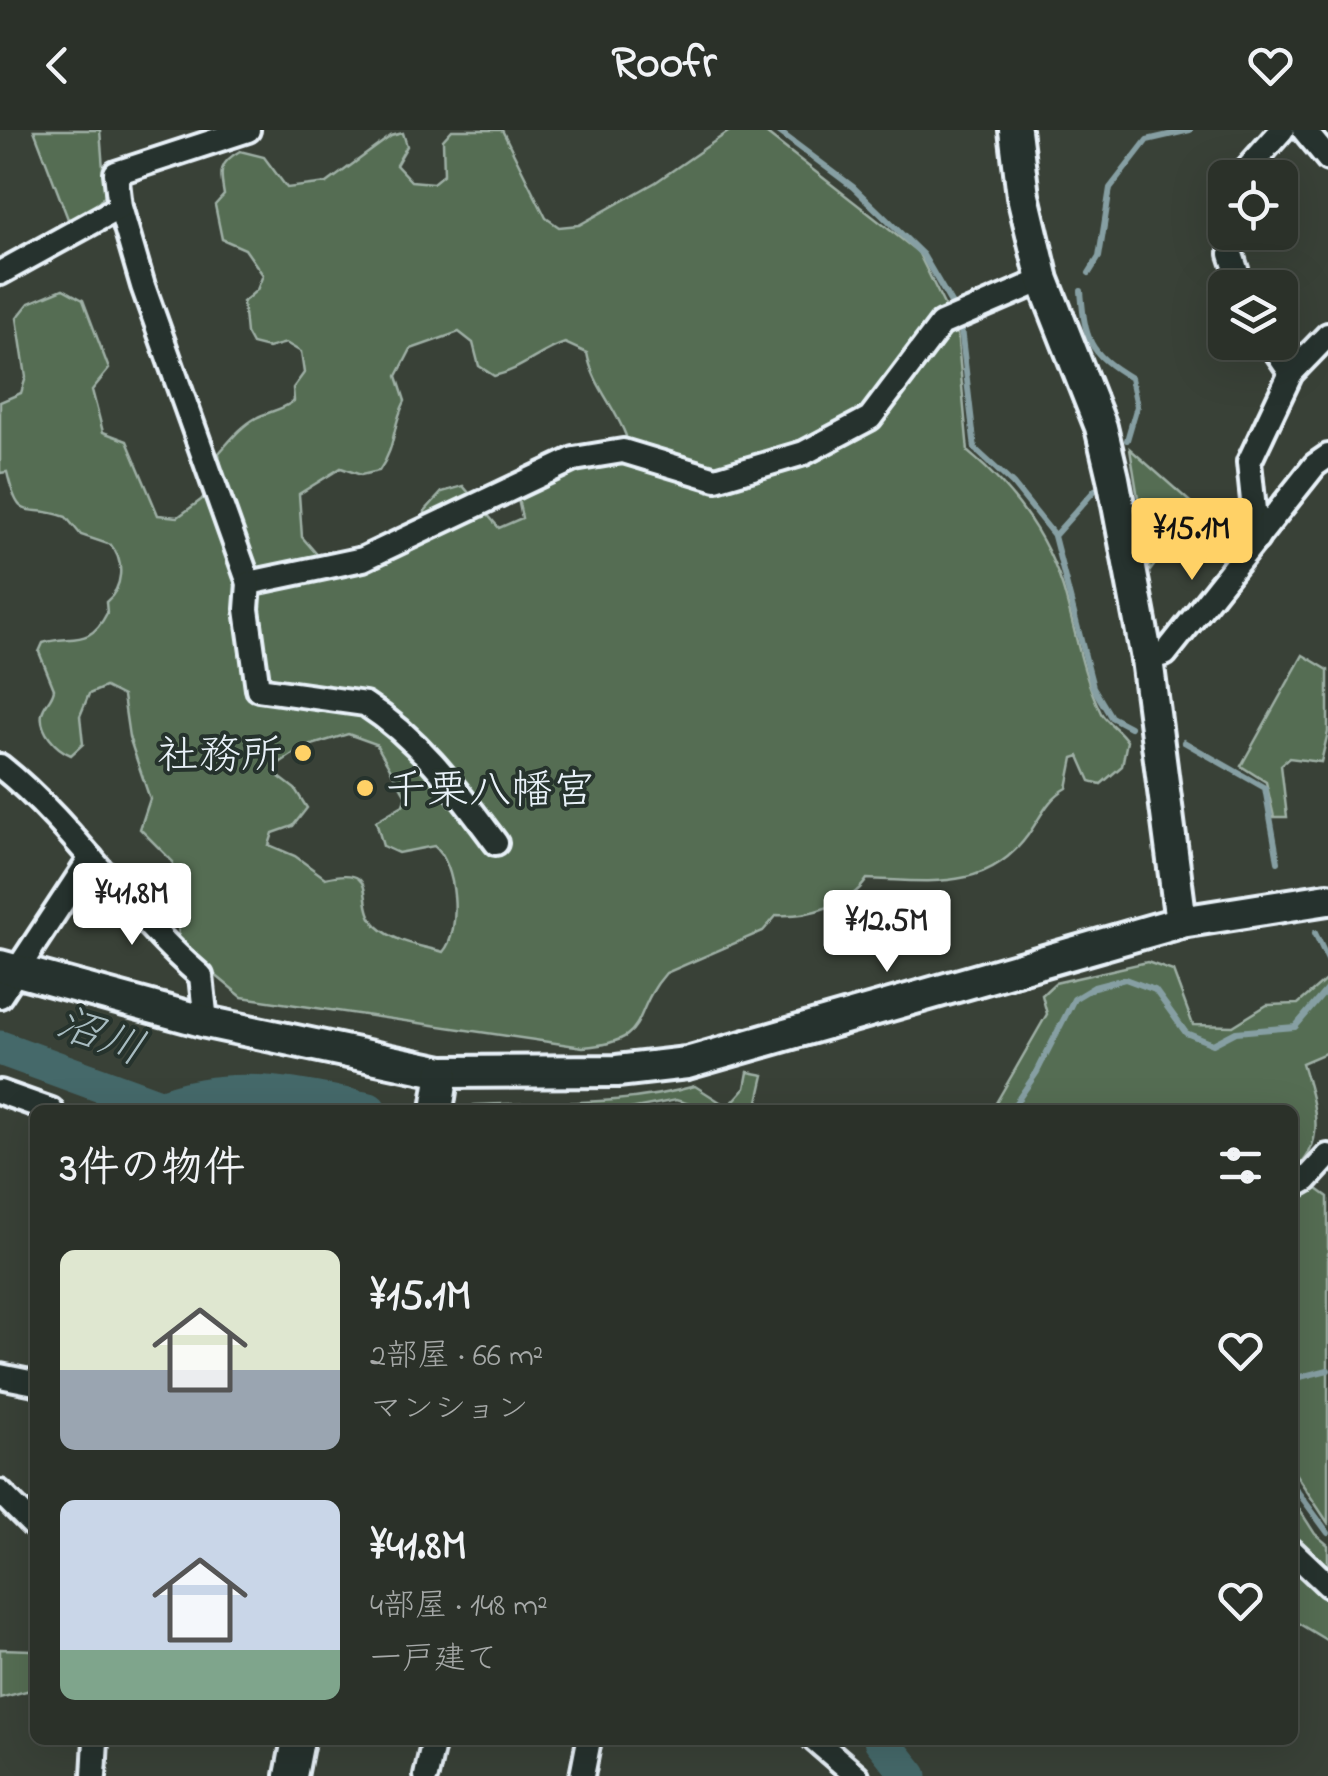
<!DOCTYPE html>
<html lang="ja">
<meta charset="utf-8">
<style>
:root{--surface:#2b3129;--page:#333931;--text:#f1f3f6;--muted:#a6a9a8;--line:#474c46;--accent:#ffd166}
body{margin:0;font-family:"Indie Flower","Klee One",sans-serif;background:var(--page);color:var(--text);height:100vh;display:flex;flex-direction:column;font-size:38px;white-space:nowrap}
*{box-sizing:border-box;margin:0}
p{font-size:32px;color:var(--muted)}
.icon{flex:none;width:55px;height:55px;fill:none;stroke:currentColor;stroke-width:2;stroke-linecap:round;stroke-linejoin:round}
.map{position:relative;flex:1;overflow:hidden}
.panel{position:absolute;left:30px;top:975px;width:1268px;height:640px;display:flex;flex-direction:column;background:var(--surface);border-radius:15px;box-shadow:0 10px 40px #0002,0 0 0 2px var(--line)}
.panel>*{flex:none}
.controls{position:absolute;left:1208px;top:30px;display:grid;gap:20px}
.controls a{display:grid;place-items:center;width:90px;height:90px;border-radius:15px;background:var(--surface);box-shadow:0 10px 40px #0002,0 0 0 2px var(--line);font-size:50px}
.price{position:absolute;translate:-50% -85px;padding:0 22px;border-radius:10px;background:#fff;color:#222;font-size:32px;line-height:65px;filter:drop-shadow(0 2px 5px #0008)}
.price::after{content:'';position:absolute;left:50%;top:60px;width:30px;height:22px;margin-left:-15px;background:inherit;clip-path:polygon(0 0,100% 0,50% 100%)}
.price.current{background:var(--accent);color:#111}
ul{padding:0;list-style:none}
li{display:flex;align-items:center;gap:30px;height:250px;padding:0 30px}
li span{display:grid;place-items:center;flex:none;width:280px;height:200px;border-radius:15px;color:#555}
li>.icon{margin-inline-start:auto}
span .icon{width:120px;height:120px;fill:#fffc;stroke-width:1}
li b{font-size:42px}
h2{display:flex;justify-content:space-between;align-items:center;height:120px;padding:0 30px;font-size:42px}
header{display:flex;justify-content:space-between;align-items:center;height:130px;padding:0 30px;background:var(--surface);font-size:45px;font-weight:800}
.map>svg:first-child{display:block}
</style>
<header><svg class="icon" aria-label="back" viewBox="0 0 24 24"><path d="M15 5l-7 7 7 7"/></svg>Roofr<svg class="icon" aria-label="heart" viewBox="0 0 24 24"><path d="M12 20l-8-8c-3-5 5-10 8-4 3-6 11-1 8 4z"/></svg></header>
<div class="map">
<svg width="1328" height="1646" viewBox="0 0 1328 1646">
<rect width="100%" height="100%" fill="#394137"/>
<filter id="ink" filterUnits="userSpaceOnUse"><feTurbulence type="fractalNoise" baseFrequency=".01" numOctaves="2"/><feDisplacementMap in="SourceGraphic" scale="20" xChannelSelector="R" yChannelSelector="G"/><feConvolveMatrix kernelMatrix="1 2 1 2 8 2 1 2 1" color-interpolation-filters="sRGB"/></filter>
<g filter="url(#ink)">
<!-- green -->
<g fill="#546d52" stroke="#9eafa5" stroke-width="2.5" fill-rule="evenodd">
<polygon points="34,0 100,0 105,65 86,87 68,89"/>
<path d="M452,0H502L546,88L559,97L579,95L656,52L731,0H762L918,122L957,201L968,322C1013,359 1045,402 1063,458C1076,501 1081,542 1101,583C1107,593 1120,600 1127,611L1122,636L1101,654L1090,651L1079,626L1073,628L1067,658C1047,669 1041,687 1028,705C987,762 929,751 867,749C851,775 806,787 777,785L763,801L666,843C628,886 654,911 583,917L242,867L180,816L178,796L155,768L156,761L171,748L173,732L140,699L150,669L129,607L123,566L105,557L89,564L80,586L83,614L71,625C56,619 39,601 42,583C45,572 52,570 54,559L39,522L43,513C71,504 89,519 107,483L106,472C123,458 125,432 111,415L81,405L66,387C26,372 20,397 7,342L0,343V272L21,263L26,247L17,188L29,173L63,159L83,170L109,239L92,260L103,302L127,311L158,385L178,387L201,370L222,345L219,323C230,311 241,296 256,288C269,281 280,281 294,271L293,258L304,243L301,222L286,213L268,218L252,214L246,203L243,172L257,160L263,145L245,119L222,109L215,75L224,65C220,42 218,33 240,21L264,27L287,58L327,53L391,6L403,3L407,16L396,35L411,51L433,53L444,44L443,10ZM459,202L473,213L479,236L494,246C521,240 538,222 565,213L587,223C593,255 614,275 626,306L616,329L582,334L517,364L522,388L499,398L463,356L442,362L425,381L426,410L321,429L302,407L299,364L341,338L361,345L379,341C397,315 391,298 405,271L397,246L411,219ZM348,604L376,614L406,666L403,675L376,691L383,716L398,723L434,716C457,733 462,801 443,822C421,816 394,812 377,796C354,773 383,734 325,748L295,726L269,715L273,703L293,696L307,678L295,659L274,643L275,636L302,618Z"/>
<polygon points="1130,319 1197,378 1150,441"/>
<polygon points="1303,525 1328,540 1328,602 1321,632 1289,628 1281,635 1287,687 1274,687 1266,652 1241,636"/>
<path d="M1147,832L1173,841L1193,895L1233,896L1267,875L1298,874L1328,848V922L1302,933C1315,976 1328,1013 1293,1042L1292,980H992L1047,884L1042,865L1055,853Z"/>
<path d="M748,942L764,945L756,980H709L676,970L625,980H484L476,975C548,972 626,976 695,956L728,977L745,958Z"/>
<polygon points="1317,1059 1328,1067 1328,1393 1293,1340 1293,1073"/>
<polygon points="1292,1368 1315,1404 1328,1415 1328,1511 1293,1490"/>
<polygon points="0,1519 31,1520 34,1559 0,1568"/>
</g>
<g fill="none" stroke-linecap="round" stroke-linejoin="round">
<!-- stream -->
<g stroke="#869fa3" stroke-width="6">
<polyline points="777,0 853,57 923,125 954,178"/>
<polyline points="1089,143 1099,127 1110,58 1147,10 1190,0"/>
<path d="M1081,161C1085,209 1088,223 1131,248L1137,276L1127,310"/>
<polyline points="961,198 975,319 1013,354 1054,405"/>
<polyline points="1095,360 1054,406 1093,557 1111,587 1130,597"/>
<polyline points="1184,612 1265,658 1278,732"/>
<polyline points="1315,803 1328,830"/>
<polyline points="1011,980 1037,942 1074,869 1094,857 1125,849 1155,860 1186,903 1213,914 1236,902 1295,897 1328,858"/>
<polyline points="1292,1249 1328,1240"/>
<polyline points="1292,1354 1328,1403"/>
</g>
<!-- river -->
<g stroke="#45696b" stroke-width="35">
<polyline points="0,918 170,980"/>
<path d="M163,976C234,950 298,966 369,980"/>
<polyline points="881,1610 910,1646"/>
</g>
<!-- street casing -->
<g stroke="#e8f1f8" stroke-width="30">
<g id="street">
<polyline points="248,0 116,43 120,77 143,156 249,453 363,429 574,329 623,321 716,349 804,323 870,288 941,194 1043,150"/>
<polyline points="1304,0 1328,29"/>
<polyline points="1239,48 1282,0"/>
<polyline points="1232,102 1231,124 1242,158"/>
<polyline points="0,143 120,77"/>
<polyline points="1270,212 1291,243"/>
<polyline points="1257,409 1249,332 1291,243 1328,205"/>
<path d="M249,453L247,479L258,559L365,574C421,610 457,661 496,713"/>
<polyline points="1147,529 1165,524 1315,335 1328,326"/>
<path d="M0,636C77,697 126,783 201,846L206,892"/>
<polyline points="0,866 91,728"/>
<polyline points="0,962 51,980"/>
<polyline points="1292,1058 1306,1050 1328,1026"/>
<polyline points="0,1246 35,1253"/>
<polyline points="0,1362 35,1397"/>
<polyline points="1292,1421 1328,1455"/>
<polyline points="815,1610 857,1646"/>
<polyline points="94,1646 96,1610"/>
<polyline points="426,1646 434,1610"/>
<polyline points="582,1646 589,1610"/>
</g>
</g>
<!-- secondary casing -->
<g stroke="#e8f1f8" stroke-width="38">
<g id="secondary">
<polyline points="1015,0 1023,66 1043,150 1101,297 1113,348 1147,529 1181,792"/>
<polyline points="0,836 206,892 443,942 617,941 687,933 1181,792 1328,769"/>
<polyline points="437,980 443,942"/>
<polyline points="291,1646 298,1610"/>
</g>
</g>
<!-- street -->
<use href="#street" stroke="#26332d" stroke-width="22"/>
<!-- secondary -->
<use href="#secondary" stroke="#26332d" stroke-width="30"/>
</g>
</g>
<!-- markers -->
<g fill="#ffd166" stroke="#26332d" stroke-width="4">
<circle cx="303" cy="623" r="10"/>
<circle cx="365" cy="658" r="10"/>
</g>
<g text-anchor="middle" stroke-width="8" stroke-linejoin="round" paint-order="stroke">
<!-- poi labels -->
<g font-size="42" fill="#e8f1f8" stroke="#26332d" text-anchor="end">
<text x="283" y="638">社務所</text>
<text x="385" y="673" text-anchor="start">千栗八幡宮</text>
</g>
<!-- water labels -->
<g font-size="45" font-style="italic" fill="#a7bbc0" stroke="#26332d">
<text transform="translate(101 904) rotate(20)" y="16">沼川</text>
</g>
</g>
</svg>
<div class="controls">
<a><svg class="icon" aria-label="locate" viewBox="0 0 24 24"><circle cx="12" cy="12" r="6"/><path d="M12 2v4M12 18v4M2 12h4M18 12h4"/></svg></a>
<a><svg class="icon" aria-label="layers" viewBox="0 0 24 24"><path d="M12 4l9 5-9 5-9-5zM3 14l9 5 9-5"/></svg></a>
</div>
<b class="price current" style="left:1192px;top:453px">¥15.1M</b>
<b class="price" style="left:132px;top:818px">¥41.8M</b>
<b class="price" style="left:887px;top:845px">¥12.5M</b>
<section class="panel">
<h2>3件の物件<svg class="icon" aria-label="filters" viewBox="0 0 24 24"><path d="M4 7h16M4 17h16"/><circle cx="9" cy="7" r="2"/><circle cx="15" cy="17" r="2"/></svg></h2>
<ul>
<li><span style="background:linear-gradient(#dfe7d0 60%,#9aa5b1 0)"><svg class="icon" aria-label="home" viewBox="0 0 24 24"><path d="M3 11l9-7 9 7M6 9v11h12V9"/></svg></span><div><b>¥15.1M</b><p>2部屋 · 66 m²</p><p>マンション</p></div><svg class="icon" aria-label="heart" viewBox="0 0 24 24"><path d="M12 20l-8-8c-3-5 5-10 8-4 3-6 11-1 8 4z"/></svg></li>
<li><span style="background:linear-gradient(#c9d6e8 75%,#7fa58c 0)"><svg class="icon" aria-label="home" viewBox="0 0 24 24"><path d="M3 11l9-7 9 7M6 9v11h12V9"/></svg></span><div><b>¥41.8M</b><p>4部屋 · 148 m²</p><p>一戸建て</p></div><svg class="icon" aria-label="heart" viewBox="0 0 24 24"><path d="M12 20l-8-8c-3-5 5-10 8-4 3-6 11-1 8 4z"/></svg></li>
</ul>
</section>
</div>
